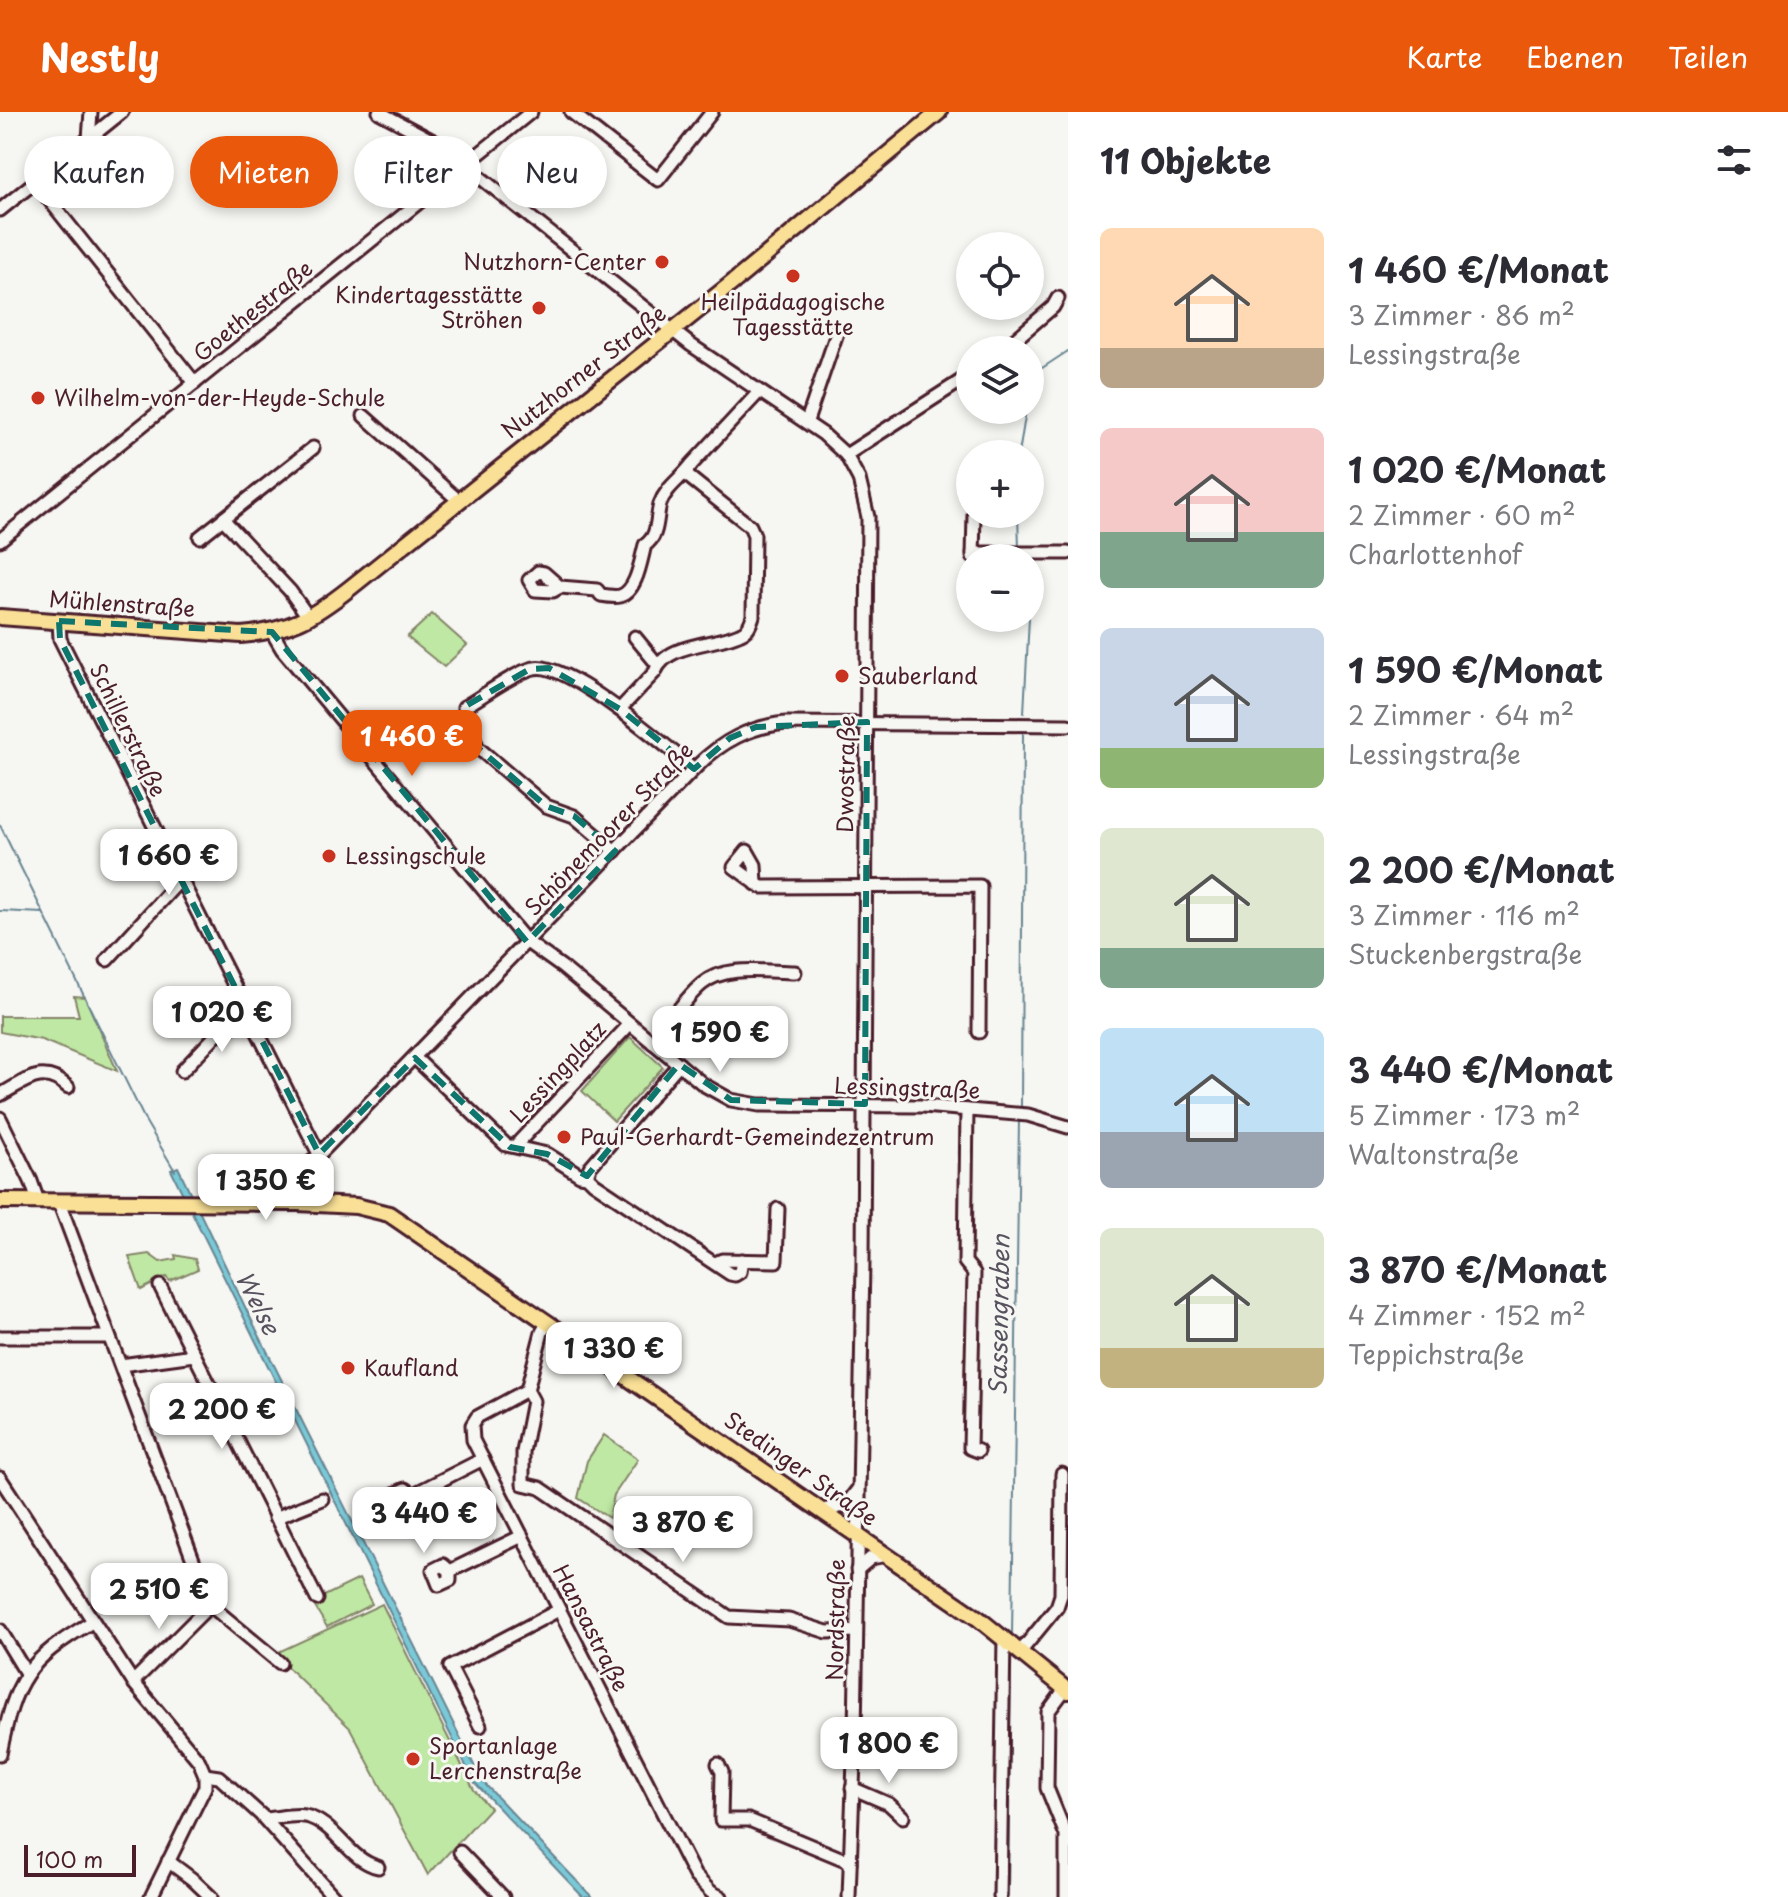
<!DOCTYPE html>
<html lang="de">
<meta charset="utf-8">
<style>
:root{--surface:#fff;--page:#f2f2f3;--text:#2b2b33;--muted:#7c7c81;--accent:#ea580c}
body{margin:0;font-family:"Playpen Sans",sans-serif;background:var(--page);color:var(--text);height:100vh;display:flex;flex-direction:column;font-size:30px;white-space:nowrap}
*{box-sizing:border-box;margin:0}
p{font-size:26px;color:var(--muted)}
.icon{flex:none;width:44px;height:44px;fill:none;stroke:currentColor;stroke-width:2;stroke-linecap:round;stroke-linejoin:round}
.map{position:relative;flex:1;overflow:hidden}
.drawer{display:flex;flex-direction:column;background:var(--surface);width:720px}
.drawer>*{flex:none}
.top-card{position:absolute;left:24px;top:24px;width:760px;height:72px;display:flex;gap:16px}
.controls{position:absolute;left:956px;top:120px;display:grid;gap:16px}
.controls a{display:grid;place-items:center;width:88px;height:88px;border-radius:50%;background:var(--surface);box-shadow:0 4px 12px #0003;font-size:40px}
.scale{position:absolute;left:24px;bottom:20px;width:112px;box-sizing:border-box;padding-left:8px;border:4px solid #4a1f2b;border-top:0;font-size:22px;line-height:28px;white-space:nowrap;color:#4a1f2b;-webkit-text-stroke:6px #f6f6f2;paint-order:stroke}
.price{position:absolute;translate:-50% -68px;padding:0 18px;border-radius:16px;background:#fff;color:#222;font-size:26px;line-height:52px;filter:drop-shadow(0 2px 4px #0008)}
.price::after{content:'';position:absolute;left:50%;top:48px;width:24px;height:18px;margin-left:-12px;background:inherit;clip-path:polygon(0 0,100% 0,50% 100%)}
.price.selected{background:var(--accent);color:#fff}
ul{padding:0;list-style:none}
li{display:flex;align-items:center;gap:24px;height:200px;padding:0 32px}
li span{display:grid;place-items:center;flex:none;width:224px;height:160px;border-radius:12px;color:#555}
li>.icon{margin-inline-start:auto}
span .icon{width:96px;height:96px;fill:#fffc;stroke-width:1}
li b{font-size:34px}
h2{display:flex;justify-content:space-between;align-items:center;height:96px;padding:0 32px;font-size:34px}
.tag{padding:0 28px;border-radius:36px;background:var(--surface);box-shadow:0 4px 12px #0003;font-size:28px;line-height:72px}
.tag.selected{background:var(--accent);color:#fff}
header{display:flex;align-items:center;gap:48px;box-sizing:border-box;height:112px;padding:0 40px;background:var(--accent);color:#fff}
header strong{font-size:38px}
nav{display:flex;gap:44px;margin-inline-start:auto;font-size:28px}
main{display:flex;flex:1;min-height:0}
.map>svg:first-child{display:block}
</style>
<header>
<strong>Nestly</strong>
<nav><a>Karte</a><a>Ebenen</a><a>Teilen</a></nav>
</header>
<main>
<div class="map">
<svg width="1068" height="1785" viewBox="0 0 1068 1785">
<rect width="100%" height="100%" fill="#f6f6f2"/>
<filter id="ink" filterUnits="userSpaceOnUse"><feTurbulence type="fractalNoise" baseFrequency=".0125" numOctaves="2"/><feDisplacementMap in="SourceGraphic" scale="16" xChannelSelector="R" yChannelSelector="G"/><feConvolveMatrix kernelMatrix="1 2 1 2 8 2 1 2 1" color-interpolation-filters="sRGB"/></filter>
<g filter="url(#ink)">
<!-- green -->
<g fill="#bfe8a4" stroke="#848468" stroke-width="2">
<polygon points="432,502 467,533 444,555 407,525"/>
<polygon points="74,884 85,885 117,959 42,928 0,920 0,904 79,904"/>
<polygon points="630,925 663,955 614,1009 582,979"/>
<polygon points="149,1142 160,1150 176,1147 175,1143 195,1147 198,1157 170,1169 166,1165 141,1178 129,1145"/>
<polygon points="604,1323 638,1347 614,1383 609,1406 578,1386 587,1349"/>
<polygon points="359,1467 372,1492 327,1515 312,1490"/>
<polygon points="382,1492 474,1678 490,1696 428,1763 350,1616 274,1542"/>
</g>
<!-- water -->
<polygon fill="#7ac9d7" stroke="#678592" stroke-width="2" points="178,1055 247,1199 482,1669 592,1785 583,1785 475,1671 466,1654 171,1058"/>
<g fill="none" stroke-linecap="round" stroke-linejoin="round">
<!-- stream -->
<g stroke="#678592" stroke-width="2">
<polyline points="1030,278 1033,262 1068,239"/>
<polyline points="1019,342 1026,298"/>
<polyline points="1018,402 1019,437"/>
<polyline points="1024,601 1029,506"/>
<polyline points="0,713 146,1010 175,1059"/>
<polyline points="0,799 43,801"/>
<polyline points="1021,996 1023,621"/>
<polyline points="1012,1524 1019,1006"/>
<polyline points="1008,1785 1011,1542"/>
</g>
<!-- minor casing -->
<g stroke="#4a1f2b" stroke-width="17">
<g id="minor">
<polyline points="379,0 437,31 691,233 823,322 846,343 859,367 868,405 863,1149 855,1621 849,1785"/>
<polyline points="571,0 658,68 712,0"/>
<polyline points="89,27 91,0"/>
<polyline points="35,70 195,271"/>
<polyline points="0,98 122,0"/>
<polyline points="1003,238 1053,195 1058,186"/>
<polyline points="364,304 458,388"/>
<polyline points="807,309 838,218"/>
<polyline points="846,343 970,263"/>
<polyline points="223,407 290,479 309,506"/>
<polyline points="200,425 313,336"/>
<polyline points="0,428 531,0"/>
<polyline points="973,441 1068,441"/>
<polyline points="973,445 974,402"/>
<path d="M560,475L544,461L538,460L529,468L535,478L553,479L560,475L597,478L601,483C607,484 615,485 620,484C637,479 641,447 645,433C659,424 656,406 660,392C666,375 682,366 692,352L759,280"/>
<polyline points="59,509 60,527 319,1042"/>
<polyline points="272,520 282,537 527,830 562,855 704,973 731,988 759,993 923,994 1028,1003 1068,1015"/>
<polyline points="635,525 658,553"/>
<path d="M620,597L655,560C667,529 719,534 743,520C749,517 751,510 753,504L754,423L750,414L685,362"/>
<path d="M615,739L574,704L546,694L477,635L464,595C482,585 515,560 534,556C567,548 667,635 694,657"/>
<polyline points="756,772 755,753 747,739 734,755 761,775 980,774 979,920"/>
<polyline points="107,848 180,768"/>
<path d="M653,931C667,913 685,886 702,872C726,852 766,860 795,860"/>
<polyline points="415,946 506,1033 547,1042 580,1063 587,1064 594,1071 730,1162 735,1163 740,1160 742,1148"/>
<polyline points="182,959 217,922 248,906"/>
<path d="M0,983C26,969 42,952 68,975"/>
<polyline points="967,998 965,1150 974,1161 970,1336 978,1339"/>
<polyline points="0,1006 31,1069 38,1089"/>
<polyline points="515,1034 630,912"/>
<polyline points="587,1064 590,1055 679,952"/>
<polyline points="59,1090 210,1493 280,1551"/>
<path d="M298,1091L299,1071L304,1058L696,655C722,629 749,615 786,611L1068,613"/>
<polyline points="715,1151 722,1148 776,1149 778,1097"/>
<polyline points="160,1174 317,1487"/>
<polyline points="548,1210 542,1220 527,1278 477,1305 472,1313 473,1328 695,1764 711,1780 721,1785"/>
<polyline points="0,1225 109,1225"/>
<polyline points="121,1253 194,1243"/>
<polyline points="527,1278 533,1289 523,1340 523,1372 540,1376 729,1505 789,1508 827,1520 856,1519"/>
<polyline points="0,1366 133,1570 199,1649 205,1663 205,1675 151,1785"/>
<polyline points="412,1383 411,1392 401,1397 394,1382 405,1377 412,1383 483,1347"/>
<polyline points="822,1398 845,1394 858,1377"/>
<polyline points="275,1406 322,1387"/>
<polyline points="857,1458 871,1446 887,1443"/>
<polyline points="450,1459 450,1468 439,1473 433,1458 443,1453 450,1459 522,1424"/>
<polyline points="0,1518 26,1561"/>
<polyline points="1021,1539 1057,1495 1061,1483 1062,1362"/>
<polyline points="133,1570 210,1493"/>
<polyline points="1065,1577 1048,1600 1047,1676 1066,1723 1066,1785"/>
<polyline points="480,1614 450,1555 559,1498"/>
<path d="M0,1642C15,1567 26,1549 92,1510"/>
<polyline points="718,1652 722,1660 721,1708 749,1708 850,1750"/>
<polyline points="205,1663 219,1665 261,1703 334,1785"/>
<polyline points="852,1676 889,1692 903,1705"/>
<path d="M266,1707C278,1706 293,1702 305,1704C335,1710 348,1748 378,1755"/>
<polyline points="460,1740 503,1785"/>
<polyline points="168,1749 192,1767 211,1785"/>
<polyline points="1000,1785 1004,1525"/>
</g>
</g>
<!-- major casing -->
<g stroke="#4a1f2b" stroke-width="20">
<g id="major">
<path d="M0,505L241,523C289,519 312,506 350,476L731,172L939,0"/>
<polyline points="0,1089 298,1091 356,1094 389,1102 979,1507 1068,1579"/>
</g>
</g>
<!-- minor -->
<use href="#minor" stroke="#f6f6f2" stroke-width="11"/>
<!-- major -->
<use href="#major" stroke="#f9e096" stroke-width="14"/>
</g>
</g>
<!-- marked area -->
<path fill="none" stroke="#0f766e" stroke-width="6" stroke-dasharray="16 10" stroke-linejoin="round" d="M59,509L272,520L527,830L615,739L574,704L546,694L477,635L464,595L530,557L549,556L620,597L694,657L730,626L756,615L867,610L865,992L731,988L679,952L587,1064L547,1042L510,1035L415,946L319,1042L60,527Z"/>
<!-- markers -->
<g fill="#c8321e" stroke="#f6f6f2" stroke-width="3">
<circle cx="662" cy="150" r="8"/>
<circle cx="793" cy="164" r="8"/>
<circle cx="539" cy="196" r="8"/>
<circle cx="38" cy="286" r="8"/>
<circle cx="842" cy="564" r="8"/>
<circle cx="329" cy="744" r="8"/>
<circle cx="564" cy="1025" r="8"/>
<circle cx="348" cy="1256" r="8"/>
<circle cx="413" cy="1647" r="8"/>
</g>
<g text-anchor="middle" stroke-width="6" stroke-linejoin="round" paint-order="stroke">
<!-- poi labels -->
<g font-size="22" fill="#4a1f2b" stroke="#f6f6f2" text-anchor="start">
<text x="646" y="158" text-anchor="end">Nutzhorn-Center</text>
<text x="523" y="191" text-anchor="end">Kindertagesstätte<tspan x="523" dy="25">Ströhen</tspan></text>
<text x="793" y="198" text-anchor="middle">Heilpädagogische<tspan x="793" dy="25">Tagesstätte</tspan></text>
<text x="54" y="294">Wilhelm-von-der-Heyde-Schule</text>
<text x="858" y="572">Sauberland</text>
<text x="345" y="752">Lessingschule</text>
<text x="580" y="1033">Paul-Gerhardt-Gemeindezentrum</text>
<text x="364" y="1264">Kaufland</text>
<text x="429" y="1642">Sportanlage<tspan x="429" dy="25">Lerchenstraße</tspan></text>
</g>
<!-- street labels -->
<g font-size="22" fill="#4a1f2b" stroke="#f6f6f2">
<text transform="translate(253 199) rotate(-39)" y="8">Goethestraße</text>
<text transform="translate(584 260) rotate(-38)" y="8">Nutzhorner Straße</text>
<text transform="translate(122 492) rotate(4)" y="8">Mühlenstraße</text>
<text transform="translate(128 618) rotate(64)" y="8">Schillerstraße</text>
<text transform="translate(846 662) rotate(-89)" y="8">Dwostraße</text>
<text transform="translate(609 717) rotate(-46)" y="8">Schönemoorer Straße</text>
<text transform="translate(558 960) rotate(-47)" y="8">Lessingplatz</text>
<text transform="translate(907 976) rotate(2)" y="8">Lessingstraße</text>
<text transform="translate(801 1357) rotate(35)" y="8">Stedinger Straße</text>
<text transform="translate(836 1508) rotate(-89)" y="8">Nordstraße</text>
<text transform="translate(591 1516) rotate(63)" y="8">Hansastraße</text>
</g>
<!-- water labels -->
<g font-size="24" font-style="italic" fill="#58525f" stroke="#f6f6f2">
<text transform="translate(257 1191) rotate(63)" y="8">Welse</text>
<text transform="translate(1000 1203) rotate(-89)" y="8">Sassengraben</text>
</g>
</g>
</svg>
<div class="controls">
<a><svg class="icon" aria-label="locate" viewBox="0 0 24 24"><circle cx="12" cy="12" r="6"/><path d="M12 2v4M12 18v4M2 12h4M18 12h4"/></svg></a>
<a><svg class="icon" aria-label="layers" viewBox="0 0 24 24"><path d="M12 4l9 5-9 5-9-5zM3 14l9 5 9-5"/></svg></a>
<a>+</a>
<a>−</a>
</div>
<div class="scale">100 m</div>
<b class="price selected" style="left:412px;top:666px">1 460 €</b>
<b class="price" style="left:169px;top:785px">1 660 €</b>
<b class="price" style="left:222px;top:942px">1 020 €</b>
<b class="price" style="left:720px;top:962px">1 590 €</b>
<b class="price" style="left:266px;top:1110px">1 350 €</b>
<b class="price" style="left:614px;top:1278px">1 330 €</b>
<b class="price" style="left:222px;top:1339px">2 200 €</b>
<b class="price" style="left:424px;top:1443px">3 440 €</b>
<b class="price" style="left:683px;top:1452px">3 870 €</b>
<b class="price" style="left:159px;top:1519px">2 510 €</b>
<b class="price" style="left:889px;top:1673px">1 800 €</b>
<div class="top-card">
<a class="tag">Kaufen</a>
<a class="tag selected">Mieten</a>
<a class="tag">Filter</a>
<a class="tag">Neu</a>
</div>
</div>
<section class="drawer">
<h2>11 Objekte<svg class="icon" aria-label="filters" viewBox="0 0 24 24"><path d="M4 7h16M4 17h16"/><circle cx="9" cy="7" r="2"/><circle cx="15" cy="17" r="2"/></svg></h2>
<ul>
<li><span style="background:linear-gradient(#ffd9b3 75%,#b9a48a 0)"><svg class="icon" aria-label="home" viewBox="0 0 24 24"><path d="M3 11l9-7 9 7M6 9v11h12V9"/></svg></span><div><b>1 460 €/Monat</b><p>3 Zimmer · 86 m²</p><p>Lessingstraße</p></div></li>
<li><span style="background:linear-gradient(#f6c9c9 65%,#7fa58c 0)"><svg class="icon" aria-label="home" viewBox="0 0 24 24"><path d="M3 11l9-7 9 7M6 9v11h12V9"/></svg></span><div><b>1 020 €/Monat</b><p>2 Zimmer · 60 m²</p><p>Charlottenhof</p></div></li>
<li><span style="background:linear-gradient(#c9d6e8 75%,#8fb573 0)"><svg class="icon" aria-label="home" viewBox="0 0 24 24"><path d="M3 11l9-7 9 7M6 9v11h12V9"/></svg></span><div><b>1 590 €/Monat</b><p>2 Zimmer · 64 m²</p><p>Lessingstraße</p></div></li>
<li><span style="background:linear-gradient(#dfe7d0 75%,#7fa58c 0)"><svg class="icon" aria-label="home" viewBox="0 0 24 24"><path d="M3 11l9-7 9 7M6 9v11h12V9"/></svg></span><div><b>2 200 €/Monat</b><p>3 Zimmer · 116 m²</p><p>Stuckenbergstraße</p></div></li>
<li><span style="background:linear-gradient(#bfe0f5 65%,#9aa5b1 0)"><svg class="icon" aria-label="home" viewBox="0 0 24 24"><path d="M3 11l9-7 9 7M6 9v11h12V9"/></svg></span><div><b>3 440 €/Monat</b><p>5 Zimmer · 173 m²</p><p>Waltonstraße</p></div></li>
<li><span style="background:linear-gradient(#dfe7d0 75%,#c2b280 0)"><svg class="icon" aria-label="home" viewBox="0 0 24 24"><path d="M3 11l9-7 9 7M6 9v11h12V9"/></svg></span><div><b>3 870 €/Monat</b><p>4 Zimmer · 152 m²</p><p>Teppichstraße</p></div></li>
</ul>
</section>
</main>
